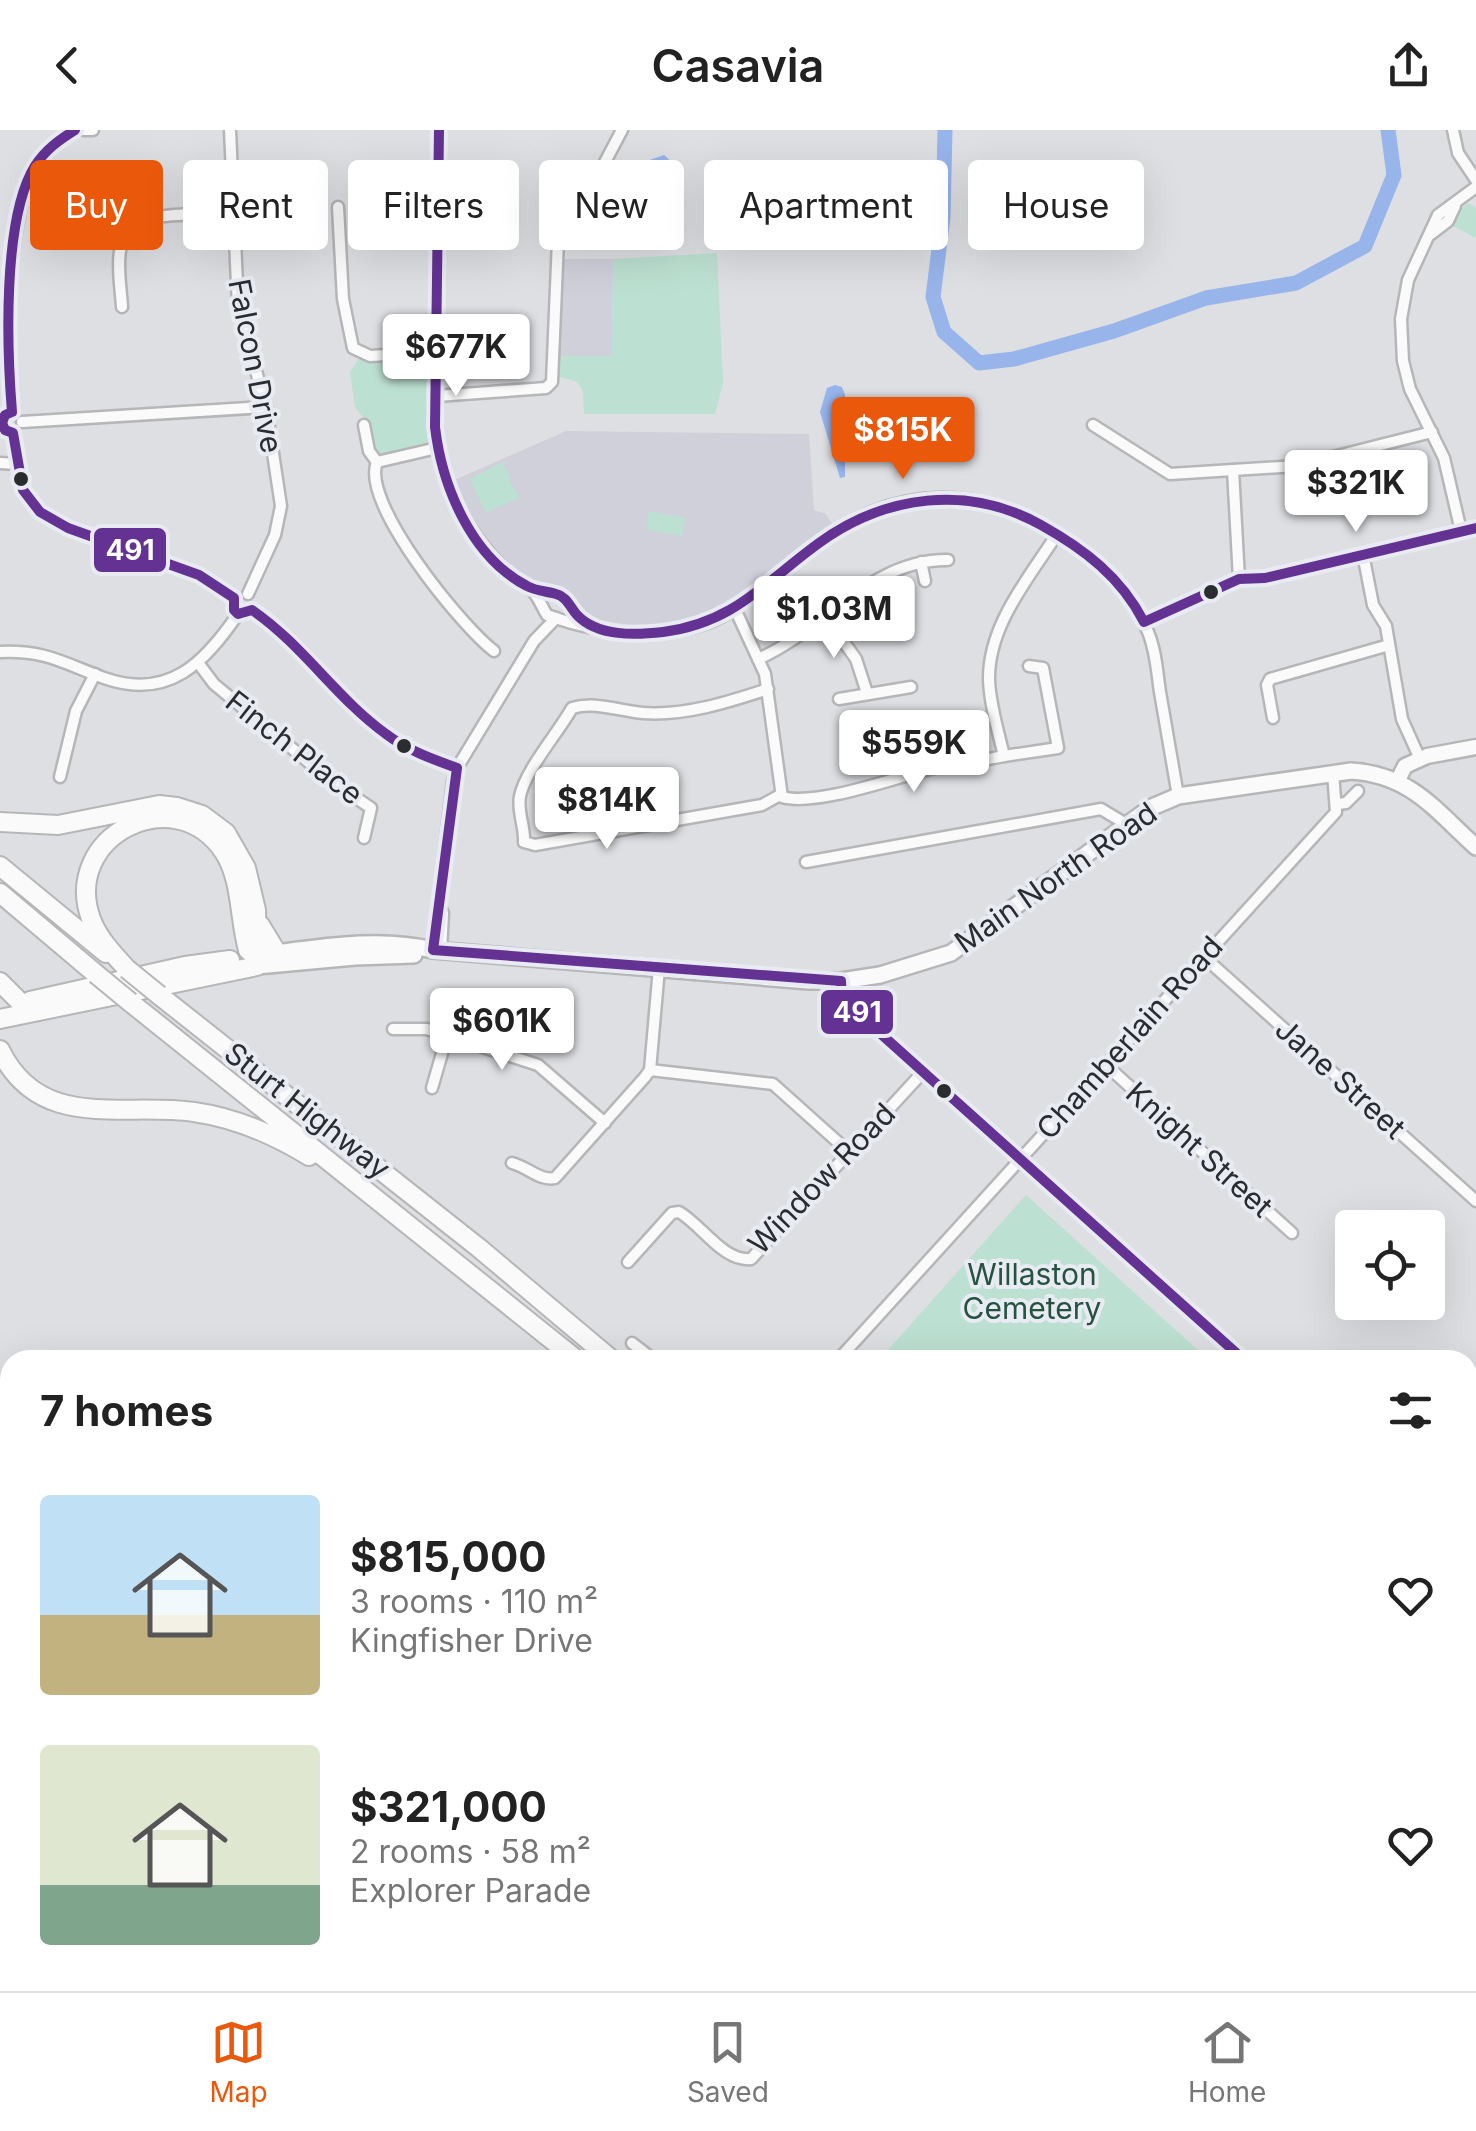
<!DOCTYPE html>
<meta charset="utf-8">
<style>
:root{--surface:#fff;--page:#f2f2f2;--text:#222;--muted:#767676;--line:#e0e0e0;--accent:#ea580c}
body{margin:0;font-family:Inter,sans-serif;background:var(--page);color:var(--text);height:100vh;display:flex;flex-direction:column;font-size:38px;white-space:nowrap}
*{box-sizing:border-box;margin:0}
p{font-size:32px;color:var(--muted)}
.icon{flex:none;width:55px;height:55px;fill:none;stroke:currentColor;stroke-width:2;stroke-linecap:round;stroke-linejoin:round}
.map{position:relative;flex:1;overflow:hidden}
.sheet{position:absolute;left:0px;top:1220px;width:1478px;height:642px;display:flex;flex-direction:column;background:var(--surface);border-radius:30px 30px 0 0;box-shadow:0 10px 40px #0002}
.sheet>*{flex:none}
.hud{position:absolute;left:30px;top:30px;width:1418px;height:90px;display:flex;gap:20px}
.fabs{position:absolute;left:1335px;top:1080px;display:grid;gap:20px}
.fabs a{display:grid;place-items:center;width:110px;height:110px;border-radius:10px;background:var(--surface);box-shadow:0 10px 40px #0002;font-size:50px}
.price{position:absolute;translate:-50% -85px;padding:0 22px;border-radius:10px;background:#fff;color:#222;font-size:32px;line-height:65px;filter:drop-shadow(0 2px 5px #0008)}
.price::after{content:'';position:absolute;left:50%;top:60px;width:30px;height:22px;margin-left:-15px;background:inherit;clip-path:polygon(0 0,100% 0,50% 100%)}
.price.current{background:var(--accent);color:#fff}
ul{padding:0;list-style:none}
li{display:flex;align-items:center;gap:30px;height:250px;padding:0 40px}
li span{display:grid;place-items:center;flex:none;width:280px;height:200px;border-radius:10px;color:#555}
li>.icon{margin-inline-start:auto}
span .icon{width:120px;height:120px;fill:#fffc;stroke-width:1}
li b{font-size:42px}
h2{display:flex;justify-content:space-between;align-items:center;height:120px;padding:0 40px;font-size:42px}
.pill{padding:0 35px;border-radius:10px;background:var(--surface);box-shadow:0 10px 40px #0002;font-size:35px;line-height:90px}
.pill.current{background:var(--accent);color:#fff}
header{display:flex;justify-content:space-between;align-items:center;height:130px;padding:0 40px;background:var(--surface);font-size:45px;font-weight:600}
.tab-bar{display:flex;justify-content:space-around;align-items:center;height:140px;border-top:2px solid var(--line);background:var(--surface);font-size:28px;color:var(--muted)}
.tab-bar a{display:grid;justify-items:center;gap:5px}
.tab-bar .current{color:var(--accent)}
.map>svg:first-child{display:block}
</style>
<header><svg class="icon" aria-label="back" viewBox="0 0 24 24"><path d="M15 5l-7 7 7 7"/></svg>Casavia<svg class="icon" aria-label="share" viewBox="0 0 24 24"><path d="M12 15V3M7 8l5-5 5 5M5 13v7h14v-7"/></svg></header>
<div class="map">
<svg width="1476" height="1861" viewBox="0 0 1476 1861">
<rect width="100%" height="100%" fill="#dedfe3"/>
<!-- built -->
<g fill="#cfd0da">
<polygon points="559,129 613,129 612,226 559,226"/>
<polygon points="566,301 809,304 814,380 826,384 833,395 750,465 722,482 675,496 650,498 591,489 579,482 563,460 536,458 508,437 481,405 450,352"/>
</g>
<!-- green -->
<g fill="#bce0d1">
<polygon points="1468,73 1476,78 1476,108 1453,96 1458,82"/>
<polygon points="717,123 723,253 715,284 584,284 583,262 578,252 559,247 559,226 612,226 613,129"/>
<polygon points="434,227 433,315 377,329 364,288 355,278 350,242 359,229"/>
<polygon points="917,273 927,280 923,292 891,294 883,288 882,282 889,274"/>
<polygon points="503,332 511,349 509,351 520,367 486,383 470,349"/>
<polygon points="649,381 686,388 682,406 646,399"/>
<polygon points="1026,1065 1209,1230 879,1230"/>
</g>
<!-- water -->
<g fill="#97b4eb">
<path d="M664,25C679,36 682,62 669,77L648,76V46L639,40L641,33Z"/>
<path d="M835,255L842,257C850,274 847,290 836,304L845,332V347L840,348L820,282L827,258Z"/>
</g>
<g fill="none" stroke-linecap="round" stroke-linejoin="round">
<!-- river -->
<polyline stroke="#97b4eb" stroke-width="15" points="945,0 943,87 933,167 944,202 979,233 1014,229 1114,201 1206,168 1296,153 1365,116 1394,45 1388,0"/>
<!-- street casing -->
<g stroke="#b6b6b9" stroke-width="15">
<g id="street">
<polyline points="84,0 93,0"/>
<polyline points="230,0 238,176 266,277 281,376 275,405 248,464"/>
<path d="M439,0L435,297C438,352 467,402 506,441C513,448 523,452 531,459C538,466 542,477 547,485C604,506 684,515 736,478C781,447 820,403 872,382C937,355 1001,368 1058,405C1100,432 1129,455 1148,502C1156,521 1157,542 1160,562C1166,596 1172,631 1178,666"/>
<polyline points="1453,0 1458,23 1476,50"/>
<polyline points="338,77 343,169 353,218 370,226 437,222"/>
<polyline points="1431,104 1448,91 1455,76"/>
<path d="M122,177C121,159 117,138 120,121C127,74 198,86 232,85"/>
<polyline points="436,266 546,258 552,252 559,87 595,51 622,0"/>
<path d="M12,282C6,219 6,158 17,96C21,78 23,59 31,43C41,23 56,11 75,0"/>
<polyline points="12,282 5,285 2,293 5,300 13,303"/>
<polyline points="22,292 266,277"/>
<polyline points="364,295 369,321 377,332"/>
<polyline points="1093,295 1170,344 1233,340"/>
<polyline points="13,303 23,360 40,382 68,398 199,445 234,468"/>
<path d="M437,318L377,332C360,372 461,496 494,521"/>
<polyline points="0,333 17,334"/>
<polyline points="1461,401 1444,328 1410,259 1403,231 1401,189 1408,150 1438,85 1476,57"/>
<polyline points="1363,424 1373,475 1386,496 1402,589 1420,629"/>
<polyline points="921,432 925,451"/>
<polyline points="1239,449 1233,340 1297,336 1432,302"/>
<polyline points="530,459 563,466 568,475 589,495"/>
<path d="M735,479L765,544L782,667C814,676 886,651 919,642C946,634 976,632 1004,626C998,601 990,575 989,550C988,495 1029,448 1057,404"/>
<path d="M252,480C301,510 330,558 373,594C398,616 426,627 457,638"/>
<polyline points="826,487 856,529 867,563"/>
<polyline points="1144,492 1239,449 1265,448 1476,398"/>
<path d="M0,522C46,520 63,533 104,548C169,571 205,532 238,484"/>
<path d="M758,529C825,500 870,429 948,430"/>
<polyline points="199,534 214,554 334,653 371,678 364,708"/>
<path d="M768,559C729,572 685,586 643,583C619,581 595,571 572,578C558,603 526,639 520,666C517,682 525,696 524,712L535,715L762,675L780,665"/>
<polyline points="839,569 911,557"/>
<polyline points="1273,588 1267,555 1270,549 1389,515"/>
<polyline points="1004,626 1058,618 1043,538 1029,536"/>
<polyline points="60,647 76,581 95,544"/>
<polyline points="1337,674 1346,673 1358,661"/>
<polyline points="806,732 1101,679 1126,694"/>
<polyline points="439,775 443,783 441,821"/>
<polyline points="433,820 453,651 457,638 534,511 556,488"/>
<polyline points="1204,827 1476,1071"/>
<polyline points="841,851 842,869 1244,1230"/>
<polyline points="393,899 427,899 538,935 605,993"/>
<polyline points="1107,936 1292,1103"/>
<polyline points="650,940 773,954 849,1022"/>
<polyline points="432,958 447,906"/>
<path d="M512,1033C528,1037 539,1051 555,1048L645,947L650,940L659,838"/>
<path d="M628,1132L672,1083L679,1082C702,1095 723,1132 751,1129L923,942"/>
<polyline points="632,1213 654,1230"/>
<polyline points="838,1230 1336,682 1333,643"/>
<polyline points="0,1294 10,1294"/>
<polyline points="1468,1431 1476,1439"/>
<polyline points="1475,1587 1476,1587"/>
<polyline points="1468,1658 1476,1656"/>
<polyline points="1468,1769 1476,1766"/>
<polyline points="1425,1852 1433,1860 1449,1860 1460,1852"/>
<polyline points="268,1861 275,1852"/>
</g>
</g>
<!-- secondary casing -->
<g stroke="#b6b6b9" stroke-width="19">
<g id="secondary">
<polyline points="1398,650 1405,636 1427,626 1476,617"/>
<polyline points="1468,1743 1476,1741"/>
<polyline points="970,1852 972,1861"/>
<polyline points="1161,1861 1176,1852"/>
</g>
</g>
<!-- primary casing -->
<g stroke="#b6b6b9" stroke-width="20">
<g id="primary">
<path d="M269,824C322,817 380,807 433,820L809,851H841L880,845L951,823L1150,678L1178,666L1351,641C1411,645 1434,679 1476,717"/>
<polyline points="257,836 355,827 414,825"/>
</g>
</g>
<!-- highway casing -->
<g stroke="#b6b6b9" stroke-width="22">
<g id="highway">
<polyline points="0,692 58,695 159,675 177,677 202,685 226,703 246,738 256,780 257,836 0,889"/>
<polyline points="0,736 106,823"/>
<polyline points="0,763 96,844"/>
<polyline points="260,795 277,823"/>
<path d="M127,839C113,824 98,808 91,789C61,706 175,648 224,722C242,750 239,788 248,820L255,826"/>
<polyline points="0,852 21,873 39,880"/>
<polyline points="159,865 479,1118 612,1230"/>
<polyline points="30,871 185,836 230,830"/>
<polyline points="130,872 577,1230"/>
<path d="M0,920C40,1002 121,972 194,982C236,988 273,1004 309,1026"/>
<polyline points="1326,1852 1338,1861"/>
<polyline points="1366,1852 1377,1861"/>
</g>
</g>
<!-- street -->
<use href="#street" stroke="#fafafb" stroke-width="10"/>
<!-- secondary -->
<use href="#secondary" stroke="#fafafb" stroke-width="14"/>
<!-- primary -->
<use href="#primary" stroke="#fafafb" stroke-width="15"/>
<!-- highway -->
<use href="#highway" stroke="#fafafb" stroke-width="18"/>
<!-- highway-bridge casing -->
<g stroke="#b6b6b9" stroke-width="22" stroke-linecap="butt">
<g id="highway-bridge">
<polyline points="127,839 159,865"/>
<polyline points="96,844 130,872"/>
</g>
</g>
<!-- highway-bridge -->
<use href="#highway-bridge" stroke="#fafafb" stroke-width="18"/>
<!-- bus-1 casing -->
<g stroke="#e9ebf2" stroke-width="18">
<g id="bus-1">
<path d="M75,0C59,10 45,20 35,36C2,89 7,220 12,282L5,285L2,293L5,300L13,303L23,360L40,382L68,398L199,445L234,468V480L238,484L252,480C303,515 336,568 386,604C407,620 432,629 457,638L433,820L841,851L842,869L1244,1230"/>
<path d="M439,0L435,297C442,356 471,427 527,456C536,461 546,461 556,464C567,467 570,477 577,485C598,507 636,505 663,502C734,493 765,452 819,413C885,365 968,354 1041,395C1084,419 1121,447 1144,492L1239,449L1265,448L1476,398"/>
</g>
</g>
<!-- bus-1 -->
<use href="#bus-1" stroke="#633293" stroke-width="10"/>
</g>
<!-- markers -->
<g fill="#2b2c2f" stroke="#e9ebf2" stroke-width="4">
<circle cx="21" cy="349" r="9"/>
<circle cx="1211" cy="462" r="9"/>
<circle cx="404" cy="616" r="9"/>
<circle cx="944" cy="961" r="9"/>
</g>
<g text-anchor="middle" stroke-width="8" stroke-linejoin="round" paint-order="stroke">
<!-- street labels -->
<g font-size="30" fill="#2b2c2f" stroke="#e9ebf2">
<text transform="translate(255 236) rotate(79)" y="10">Falcon Drive</text>
<text transform="translate(294 618) rotate(38)" y="10">Finch Place</text>
<text transform="translate(1056 748) rotate(-35)" y="10">Main North Road</text>
<text transform="translate(1130 908) rotate(-48)" y="10">Chamberlain Road</text>
<text transform="translate(1340 949) rotate(42)" y="10">Jane Street</text>
<text transform="translate(307 981) rotate(38)" y="10">Sturt Highway</text>
<text transform="translate(1199 1020) rotate(42)" y="10">Knight Street</text>
<text transform="translate(822 1049) rotate(-46)" y="10">Window Road</text>
</g>
<!-- park labels -->
<g font-size="30" fill="#255340" stroke="#e9ebf2">
<text x="1032" y="1155">Willaston<tspan x="1032" dy="34">Cemetery</tspan></text>
</g>
</g>
<g stroke="#e9ebf2" stroke-width="4">
<rect x="92" y="396" width="76" height="48" rx="10" fill="#633293"/>
<rect x="819" y="858" width="76" height="48" rx="10" fill="#633293"/>
</g>
<g font-size="28" text-anchor="middle" font-weight="bold" fill="#fff">
<text x="130" y="430">491</text>
<text x="857" y="892">491</text>
</g>
</svg>
<div class="fabs">
<a><svg class="icon" aria-label="locate" viewBox="0 0 24 24"><circle cx="12" cy="12" r="6"/><path d="M12 2v4M12 18v4M2 12h4M18 12h4"/></svg></a>
</div>
<b class="price" style="left:456px;top:269px">$677K</b>
<b class="price current" style="left:903px;top:352px">$815K</b>
<b class="price" style="left:1356px;top:405px">$321K</b>
<b class="price" style="left:834px;top:531px">$1.03M</b>
<b class="price" style="left:914px;top:665px">$559K</b>
<b class="price" style="left:607px;top:722px">$814K</b>
<b class="price" style="left:502px;top:943px">$601K</b>
<div class="hud">
<a class="pill current">Buy</a>
<a class="pill">Rent</a>
<a class="pill">Filters</a>
<a class="pill">New</a>
<a class="pill">Apartment</a>
<a class="pill">House</a>
</div>
<section class="sheet">
<h2>7 homes<svg class="icon" aria-label="filters" viewBox="0 0 24 24"><path d="M4 7h16M4 17h16"/><circle cx="9" cy="7" r="2"/><circle cx="15" cy="17" r="2"/></svg></h2>
<ul>
<li><span style="background:linear-gradient(#bfe0f5 60%,#c2b280 0)"><svg class="icon" aria-label="home" viewBox="0 0 24 24"><path d="M3 11l9-7 9 7M6 9v11h12V9"/></svg></span><div><b>$815,000</b><p>3 rooms · 110 m²</p><p>Kingfisher Drive</p></div><svg class="icon" aria-label="heart" viewBox="0 0 24 24"><path d="M12 20l-8-8c-3-5 5-10 8-4 3-6 11-1 8 4z"/></svg></li>
<li><span style="background:linear-gradient(#dfe7d0 70%,#7fa58c 0)"><svg class="icon" aria-label="home" viewBox="0 0 24 24"><path d="M3 11l9-7 9 7M6 9v11h12V9"/></svg></span><div><b>$321,000</b><p>2 rooms · 58 m²</p><p>Explorer Parade</p></div><svg class="icon" aria-label="heart" viewBox="0 0 24 24"><path d="M12 20l-8-8c-3-5 5-10 8-4 3-6 11-1 8 4z"/></svg></li>
</ul>
</section>
</div>
<nav class="tab-bar">
<a class="current"><svg class="icon" aria-label="map" viewBox="0 0 24 24"><path d="M3 6l6-2 6 2 6-2v14l-6 2-6-2-6 2zM9 4v14M15 6v14"/></svg>Map</a>
<a><svg class="icon" aria-label="saved" viewBox="0 0 24 24"><path d="M7 4h10v16l-5-4-5 4z"/></svg>Saved</a>
<a><svg class="icon" aria-label="home" viewBox="0 0 24 24"><path d="M3 11l9-7 9 7M6 9v11h12V9"/></svg>Home</a>
</nav>
